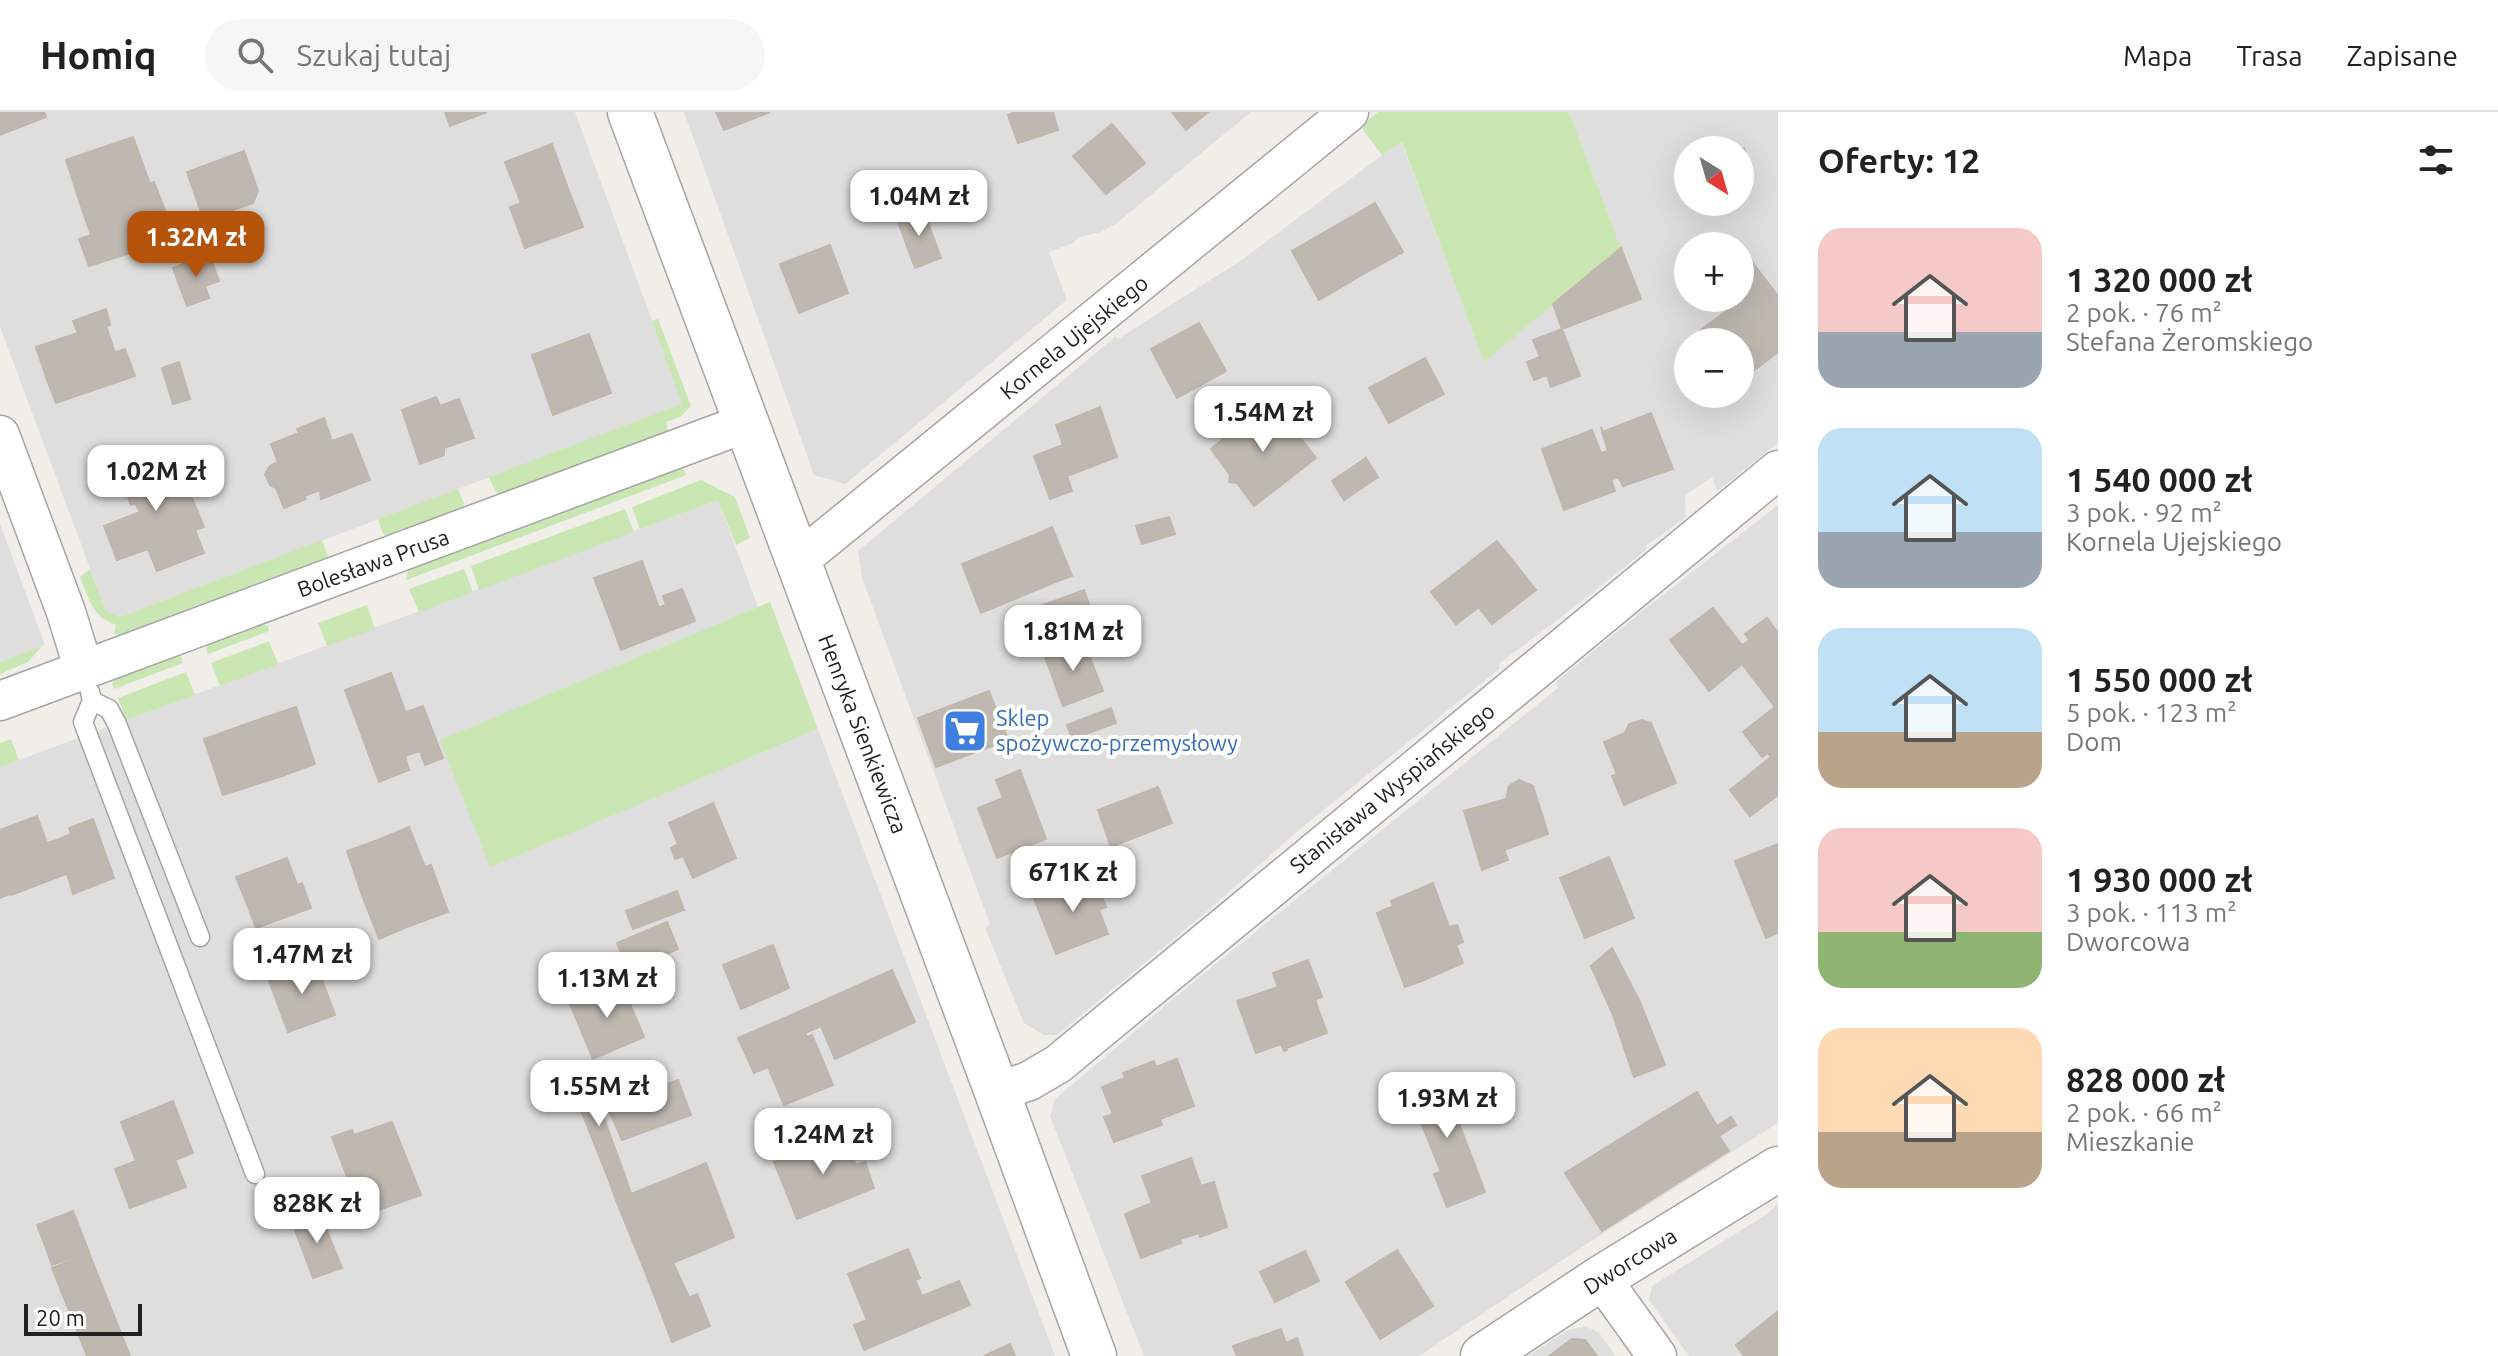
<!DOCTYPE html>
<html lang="pl">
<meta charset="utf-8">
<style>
:root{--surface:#fff;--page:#f6f6f6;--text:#222;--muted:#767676;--line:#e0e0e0;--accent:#b45309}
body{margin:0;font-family:Ubuntu,sans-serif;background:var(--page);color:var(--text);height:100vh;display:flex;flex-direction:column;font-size:30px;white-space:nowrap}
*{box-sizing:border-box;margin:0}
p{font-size:26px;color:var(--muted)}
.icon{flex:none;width:44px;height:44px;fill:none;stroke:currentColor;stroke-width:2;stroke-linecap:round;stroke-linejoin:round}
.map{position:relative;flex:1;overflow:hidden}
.side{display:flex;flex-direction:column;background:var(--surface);width:720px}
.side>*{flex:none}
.needle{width:52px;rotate:143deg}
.buttons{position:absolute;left:1674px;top:24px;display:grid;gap:16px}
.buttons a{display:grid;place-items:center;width:80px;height:80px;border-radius:50%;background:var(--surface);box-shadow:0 8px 32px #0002;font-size:40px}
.scale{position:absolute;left:24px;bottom:20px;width:118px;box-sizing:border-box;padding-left:8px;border:4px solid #212121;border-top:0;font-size:22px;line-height:28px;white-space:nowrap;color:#212121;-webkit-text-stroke:6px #fff;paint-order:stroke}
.price{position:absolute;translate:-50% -68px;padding:0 18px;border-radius:16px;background:#fff;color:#222;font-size:26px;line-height:52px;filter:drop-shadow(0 2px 4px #0008)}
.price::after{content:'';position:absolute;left:50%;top:48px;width:24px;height:18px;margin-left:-12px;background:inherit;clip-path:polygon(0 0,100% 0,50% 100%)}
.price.active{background:var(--accent);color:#fff}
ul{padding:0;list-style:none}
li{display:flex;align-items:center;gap:24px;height:200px;padding:0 40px}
li span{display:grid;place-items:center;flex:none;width:224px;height:160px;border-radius:24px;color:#555}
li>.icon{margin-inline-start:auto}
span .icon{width:96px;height:96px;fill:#fffc;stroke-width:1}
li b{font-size:34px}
h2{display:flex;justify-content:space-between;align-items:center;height:96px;padding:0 40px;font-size:34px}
header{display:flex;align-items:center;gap:48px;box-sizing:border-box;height:112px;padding:0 40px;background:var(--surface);border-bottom:2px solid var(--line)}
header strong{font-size:38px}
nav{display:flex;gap:44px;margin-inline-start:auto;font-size:28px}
.search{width:560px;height:72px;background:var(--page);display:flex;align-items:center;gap:20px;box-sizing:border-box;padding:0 28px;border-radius:44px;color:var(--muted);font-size:30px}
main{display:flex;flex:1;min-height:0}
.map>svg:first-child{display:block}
</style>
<header>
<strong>Homiq</strong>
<div class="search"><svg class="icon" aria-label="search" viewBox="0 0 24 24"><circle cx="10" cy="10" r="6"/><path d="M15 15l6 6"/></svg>Szukaj tutaj</div>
<nav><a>Mapa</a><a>Trasa</a><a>Zapisane</a></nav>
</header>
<main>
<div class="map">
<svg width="1778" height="1244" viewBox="0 0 1778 1244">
<rect width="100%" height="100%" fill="#f1eee9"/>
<!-- residential -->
<g fill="#dfdede" fill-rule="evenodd">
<polygon points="0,0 575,0 683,292 120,505 106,499 0,215"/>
<polygon points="684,0 1251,0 1117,111 1101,120 1079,125 1073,131 1049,140 1067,188 845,372 814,363"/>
<path d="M1569,0H1778V331L1717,379L1712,365L1685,383L1686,405L1646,434L1647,437L1577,493L1499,552V557L1300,717L1205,801L1057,923H1044L1024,911L985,816L990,812L862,466L858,439L1115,225L1118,227L1243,147L1401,29L1484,249L1621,136ZM1688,38H1740V90H1688ZM1688,134H1740V186H1688ZM1688,230H1740V282H1688Z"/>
<polygon points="718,388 758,495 441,628 490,754 818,617 1055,1244 0,1244 0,655"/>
<polygon points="1778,393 1778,1011 1605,1120 1419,1244 1144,1244 1050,1004 1055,987 1202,863 1558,576 1556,570 1635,505"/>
<polygon points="0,412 45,533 0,550"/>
<polygon points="1778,1091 1778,1244 1689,1244 1649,1188 1652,1174 1767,1102"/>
<polygon points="1586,1214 1599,1221 1616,1244 1528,1244 1568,1218"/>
</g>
<!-- grass -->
<g fill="#cae6b3">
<polygon points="1378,0 1569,0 1621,136 1484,250 1402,30 1382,43 1363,18 1364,12"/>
<polygon points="658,207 691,294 680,305 666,310 669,323 505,385 495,379 489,365 682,292 652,209"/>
<polygon points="682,354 686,363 406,468 409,455"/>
<polygon points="701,368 735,385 750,426 736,433 718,388 640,417 632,395"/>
<polygon points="458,377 464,391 461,402 392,427 383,422 378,407"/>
<polygon points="625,397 634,420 479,478 471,454"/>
<path d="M322,428L330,450L127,524L114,522L116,513C93,506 88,485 80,465L90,457L106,499L120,505Z"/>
<polygon points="464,457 473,480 419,500 409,477"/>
<polygon points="770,490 818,617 490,755 440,628"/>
<polygon points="367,493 375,517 327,534 318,511"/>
<polygon points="259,511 268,514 269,519 208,542 206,537 210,529"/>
<polygon points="269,529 278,552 220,574 211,551"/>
<polygon points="42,534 28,550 0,562 0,550"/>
<polygon points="173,543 181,545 183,551 114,577 112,572 117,563"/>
<polygon points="186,560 195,583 126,608 118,586"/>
<polygon points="11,627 19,648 0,655 0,631"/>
</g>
<!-- building -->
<g fill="#beb8b1" stroke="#c1b6ac" stroke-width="2">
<polygon points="0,0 44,0 46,5 0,23"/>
<polygon points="445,0 487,0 450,14"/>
<polygon points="716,0 770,0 724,18"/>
<polygon points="1015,0 1053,0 1058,18 1018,31 1008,3"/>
<polygon points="1172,0 1208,0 1186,18"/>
<polygon points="1112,12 1145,51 1106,82 1073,44"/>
<polygon points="133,25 150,72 82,97 66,48"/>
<polygon points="552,32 567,74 521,91 505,50"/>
<polygon points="1744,36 1752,62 1740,66 1739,38"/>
<polygon points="244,39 258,79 253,91 213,105 201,100 187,60"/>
<polygon points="154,70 173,119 132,134 134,140 89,154 79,127 91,123 82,97"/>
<polygon points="567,74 583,115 525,136 510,95"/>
<polygon points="1375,91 1403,140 1358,165 1332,116"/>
<polygon points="923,97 941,146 915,156 897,107"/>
<polygon points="1332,116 1358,165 1319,188 1292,139"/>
<polygon points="830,133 848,181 799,201 780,152"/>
<polygon points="1621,136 1641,187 1562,217 1553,192"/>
<polygon points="209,142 219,169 205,174 209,186 187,194 173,156"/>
<polygon points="1752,150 1778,184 1778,240 1740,269 1740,230 1710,230 1701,218 1741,188 1740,158"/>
<polygon points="106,197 110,213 106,214 115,241 46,265 36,235 78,221 73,209"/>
<polygon points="1199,211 1226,259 1177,286 1151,237"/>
<polygon points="1562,217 1580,264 1551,275 1547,263 1534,268 1527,250 1540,245 1533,228"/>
<polygon points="589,222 611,281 553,303 532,243"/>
<polygon points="125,237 135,264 56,291 46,265"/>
<polygon points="1425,246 1444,282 1422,293 1403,258"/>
<polygon points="179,250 190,287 173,292 162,256"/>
<polygon points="1403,258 1422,293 1389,311 1369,276"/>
<polygon points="436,285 440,294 459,287 474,326 444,336 444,343 420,352 402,298"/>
<polygon points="1272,289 1316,346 1254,394 1237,371 1229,370 1230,363 1211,337 1233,319 1247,318 1243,312"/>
<polygon points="1100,295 1117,345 1067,364 1072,379 1050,387 1034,344 1063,333 1056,313"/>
<polygon points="1651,301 1673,357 1623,374 1602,320"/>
<polygon points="324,306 332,329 352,322 370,368 321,387 320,378 304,384 306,387 284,396 276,376 270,373 265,362 270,354 278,350 271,332 299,321 297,317"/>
<polygon points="1601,315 1624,375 1618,365 1611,368 1615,379 1564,398 1542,337 1592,318 1601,341 1608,339"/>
<polygon points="163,334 182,384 190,381 204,415 195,418 204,441 157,459 148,437 117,448 104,414 140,400 135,391 131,393 115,353"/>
<polygon points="1366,346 1378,365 1344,388 1332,369"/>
<polygon points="1169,405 1175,422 1142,432 1136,414"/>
<polygon points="1052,415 1072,464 1058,469 1039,421"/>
<polygon points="1039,421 1058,469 981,501 962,452"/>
<polygon points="1497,429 1536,478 1492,512 1453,463"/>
<polygon points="642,449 659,496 612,513 594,466"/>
<polygon points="1453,463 1479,495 1456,512 1431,480"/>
<polygon points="682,477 695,509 621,538 612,513 666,493 663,484"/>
<polygon points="1084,478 1091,498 1042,515 1035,496"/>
<polygon points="1713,496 1742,533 1750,528 1745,522 1767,506 1778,521 1778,683 1750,704 1730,678 1771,645 1768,641 1762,645 1743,620 1775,595 1742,552 1709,579 1670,528"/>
<polygon points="1085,500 1093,525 1051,539 1042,515"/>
<polygon points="1083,528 1103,579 1063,594 1044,542"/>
<polygon points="391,561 420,639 405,644 409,658 379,670 345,578"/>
<polygon points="989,579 1008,628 936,655 918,606"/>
<polygon points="423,594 443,646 425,653 406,600"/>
<polygon points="296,595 315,652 285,663 263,606"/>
<polygon points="1111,596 1116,611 1072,627 1067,613"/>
<polygon points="263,606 285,663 223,683 204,627"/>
<polygon points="1642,608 1651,611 1676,671 1624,693 1612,664 1617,662 1604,630 1625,621 1629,612"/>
<polygon points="1020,658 1046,727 997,746 978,696 1003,686 996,668"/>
<polygon points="1519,668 1533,674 1548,722 1504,738 1508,748 1482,758 1464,699 1506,687 1509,674"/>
<polygon points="1158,675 1172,711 1111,735 1098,698"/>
<polygon points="713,691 736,746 693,766 683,744 675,747 671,736 678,732 669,711"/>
<polygon points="37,704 47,731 57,728 69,761 11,783 0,752 0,718"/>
<polygon points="93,707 114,766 73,782 57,728 71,722 69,716"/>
<polygon points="409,715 425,755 431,753 448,800 407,815 375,729"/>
<polygon points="375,729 390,772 362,783 347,739"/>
<polygon points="1778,732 1778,821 1766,826 1735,749"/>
<polygon points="1609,745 1634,806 1585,826 1560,766"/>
<polygon points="287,746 297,773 247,792 236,765"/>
<polygon points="0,753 10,782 0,786"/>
<polygon points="1093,763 1106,795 1099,798 1108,822 1056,842 1034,786"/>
<polygon points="302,771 311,796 256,816 247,792"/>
<polygon points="1433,771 1449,815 1457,813 1463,830 1456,833 1463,851 1422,869 1391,789"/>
<polygon points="390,772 407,815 379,827 362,783"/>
<polygon points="677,779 684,798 633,817 626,799"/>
<polygon points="1393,794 1422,869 1405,875 1377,801"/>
<polygon points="667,810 678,837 629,858 617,831"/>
<polygon points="773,833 789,876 741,897 723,853"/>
<polygon points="1612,836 1640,890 1613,903 1591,854"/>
<polygon points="1308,848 1322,885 1315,888 1327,921 1286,936 1287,938 1284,939 1281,932 1256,941 1237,889 1278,875 1273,861"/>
<polygon points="315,849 335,903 288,920 268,866"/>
<polygon points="892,858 915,910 835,947 821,914 805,921 796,901"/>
<polygon points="607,870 615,873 621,871 644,925 593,947 570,892 595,881 599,874"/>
<polygon points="1640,890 1665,953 1634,965 1613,903"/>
<polygon points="796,901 807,925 812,923 833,973 784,993 768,955 754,961 738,926"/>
<polygon points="1177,947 1194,994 1160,1007 1162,1013 1114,1030 1104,1005 1113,1002 1102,975 1125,966 1123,961 1154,949 1156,955"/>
<polygon points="678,968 691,1003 622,1028 607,994"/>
<polygon points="597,970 607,994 600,996 624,1061 608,1066 574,981"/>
<polygon points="1697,980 1717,1014 1731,1005 1736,1013 1719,1024 1729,1039 1684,1067 1647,1010"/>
<polygon points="173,989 193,1041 175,1048 186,1075 130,1096 115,1057 136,1049 121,1010"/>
<polygon points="1453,996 1473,1048 1441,1060 1420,1008"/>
<polygon points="392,1010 421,1083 362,1104 332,1025 352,1018 354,1023"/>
<polygon points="1647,1010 1684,1067 1602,1119 1565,1061"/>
<polygon points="844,1022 856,1053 865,1050 874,1076 797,1107 774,1050"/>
<polygon points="1191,1046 1201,1074 1214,1070 1227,1115 1200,1125 1199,1121 1180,1127 1181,1131 1141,1146 1125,1102 1152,1091 1142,1064"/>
<polygon points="1473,1048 1485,1080 1447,1095 1434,1062"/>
<polygon points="706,1051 734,1125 697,1141 668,1067"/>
<polygon points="624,1061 631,1082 616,1088 608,1066"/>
<polygon points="668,1067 697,1141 646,1162 616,1088"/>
<polygon points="73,1099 80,1117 44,1131 37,1113"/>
<polygon points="319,1099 342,1156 313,1166 292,1110"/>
<polygon points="80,1117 89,1140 52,1153 44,1131"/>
<polygon points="908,1137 920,1166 915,1168 922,1184 959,1169 970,1193 864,1238 854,1213 867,1208 848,1162"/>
<polygon points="1397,1138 1433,1194 1380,1227 1346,1170"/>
<polygon points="1305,1139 1319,1169 1275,1190 1260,1160"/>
<polygon points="89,1141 130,1244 87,1244 52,1156"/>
<polygon points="673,1151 689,1185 660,1198 646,1162"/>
<polygon points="697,1182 710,1214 672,1230 660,1198"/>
<polygon points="1777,1200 1778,1244 1744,1244 1736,1233"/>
<polygon points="1281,1217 1286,1231 1297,1226 1303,1244 1237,1244 1233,1234"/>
<polygon points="1572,1227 1585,1228 1597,1244 1549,1244"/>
<polygon points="1010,1232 1015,1244 984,1244"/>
</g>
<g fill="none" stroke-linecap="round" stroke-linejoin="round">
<!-- service casing -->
<g stroke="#a5a5a5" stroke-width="21">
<g id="service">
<polyline points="90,580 92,589 109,597 117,612 200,825"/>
<polyline points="92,589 83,610 255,1062"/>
</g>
</g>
<!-- minor casing -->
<g stroke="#a5a5a5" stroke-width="41">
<g id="minor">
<polyline points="0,323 66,500 84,558"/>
<polyline points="798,449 1349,0"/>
<polyline points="0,589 746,311"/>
<polyline points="997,980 1029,969 1058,952 1778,358"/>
<polyline points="1601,1166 1657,1244"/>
</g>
</g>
<!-- tertiary casing -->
<g stroke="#a5a5a5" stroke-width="47">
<g id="tertiary">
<polyline points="630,0 997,980 1094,1244"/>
<polyline points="1483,1244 1601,1166 1778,1057"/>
</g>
</g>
<!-- service -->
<use href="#service" stroke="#fff" stroke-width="18"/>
<!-- minor -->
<use href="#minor" stroke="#fff" stroke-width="38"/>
<!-- tertiary -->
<use href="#tertiary" stroke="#fff" stroke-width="44"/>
</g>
<!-- icons -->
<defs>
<g id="supermarket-square" transform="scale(2.3)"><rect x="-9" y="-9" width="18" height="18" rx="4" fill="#3f7fe0" stroke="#fff"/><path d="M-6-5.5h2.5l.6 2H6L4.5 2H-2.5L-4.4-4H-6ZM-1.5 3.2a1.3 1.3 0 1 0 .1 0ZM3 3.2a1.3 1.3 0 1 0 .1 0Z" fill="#fff"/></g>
</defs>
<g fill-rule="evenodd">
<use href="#supermarket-square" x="965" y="619"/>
</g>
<g text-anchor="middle" stroke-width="8" stroke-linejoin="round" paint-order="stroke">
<!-- street labels -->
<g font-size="22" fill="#212121" stroke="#fff">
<text transform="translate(1074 225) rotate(-39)" y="8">Kornela Ujejskiego</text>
<text transform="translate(373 451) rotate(-20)" y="8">Bolesława Prusa</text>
<text transform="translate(863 622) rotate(69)" y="8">Henryka Sienkiewicza</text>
<text transform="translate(1392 676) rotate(-39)" y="8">Stanisława Wyspiańskiego</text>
<text transform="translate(1630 1149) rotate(-32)" y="8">Dworcowa</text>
</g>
<!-- shop labels -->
<g font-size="22" fill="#366cbe" stroke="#fff" text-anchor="start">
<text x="996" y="614">Sklep<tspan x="996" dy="25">spożywczo-przemysłowy</tspan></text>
</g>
</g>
</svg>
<div class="buttons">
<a><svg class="needle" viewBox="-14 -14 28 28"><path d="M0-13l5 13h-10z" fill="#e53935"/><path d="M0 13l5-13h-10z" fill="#767676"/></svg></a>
<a>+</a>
<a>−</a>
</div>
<div class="scale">20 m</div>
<b class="price" style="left:919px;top:126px">1.04M zł</b>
<b class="price active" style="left:196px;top:167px">1.32M zł</b>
<b class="price" style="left:1263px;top:342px">1.54M zł</b>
<b class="price" style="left:156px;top:401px">1.02M zł</b>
<b class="price" style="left:1073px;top:561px">1.81M zł</b>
<b class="price" style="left:1073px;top:802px">671K zł</b>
<b class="price" style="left:302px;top:884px">1.47M zł</b>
<b class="price" style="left:607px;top:908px">1.13M zł</b>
<b class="price" style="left:599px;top:1016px">1.55M zł</b>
<b class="price" style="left:1447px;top:1028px">1.93M zł</b>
<b class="price" style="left:823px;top:1064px">1.24M zł</b>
<b class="price" style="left:317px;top:1133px">828K zł</b>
</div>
<section class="side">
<h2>Oferty: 12<svg class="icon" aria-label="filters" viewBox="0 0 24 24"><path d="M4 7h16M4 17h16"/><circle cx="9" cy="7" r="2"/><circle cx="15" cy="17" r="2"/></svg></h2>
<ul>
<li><span style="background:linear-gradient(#f6c9c9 65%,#9aa5b1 0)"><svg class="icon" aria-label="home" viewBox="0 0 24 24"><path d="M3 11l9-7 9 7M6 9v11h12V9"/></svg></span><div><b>1 320 000 zł</b><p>2 pok. · 76 m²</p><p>Stefana Żeromskiego</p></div></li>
<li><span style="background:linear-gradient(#bfe0f5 65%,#9aa5b1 0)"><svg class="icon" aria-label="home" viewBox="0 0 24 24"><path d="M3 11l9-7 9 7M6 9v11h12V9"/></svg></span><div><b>1 540 000 zł</b><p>3 pok. · 92 m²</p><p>Kornela Ujejskiego</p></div></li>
<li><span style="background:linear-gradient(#bfe0f5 65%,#b9a48a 0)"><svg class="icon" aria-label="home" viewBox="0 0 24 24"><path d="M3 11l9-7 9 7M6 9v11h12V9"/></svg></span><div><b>1 550 000 zł</b><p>5 pok. · 123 m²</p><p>Dom</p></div></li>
<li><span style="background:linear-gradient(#f6c9c9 65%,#8fb573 0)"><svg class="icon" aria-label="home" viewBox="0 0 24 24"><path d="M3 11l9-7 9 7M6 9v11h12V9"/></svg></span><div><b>1 930 000 zł</b><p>3 pok. · 113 m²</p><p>Dworcowa</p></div></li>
<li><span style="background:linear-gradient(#ffd9b3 65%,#b9a48a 0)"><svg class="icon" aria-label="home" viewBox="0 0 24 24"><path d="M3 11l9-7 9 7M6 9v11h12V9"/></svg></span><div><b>828 000 zł</b><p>2 pok. · 66 m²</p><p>Mieszkanie</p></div></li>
</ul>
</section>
</main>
